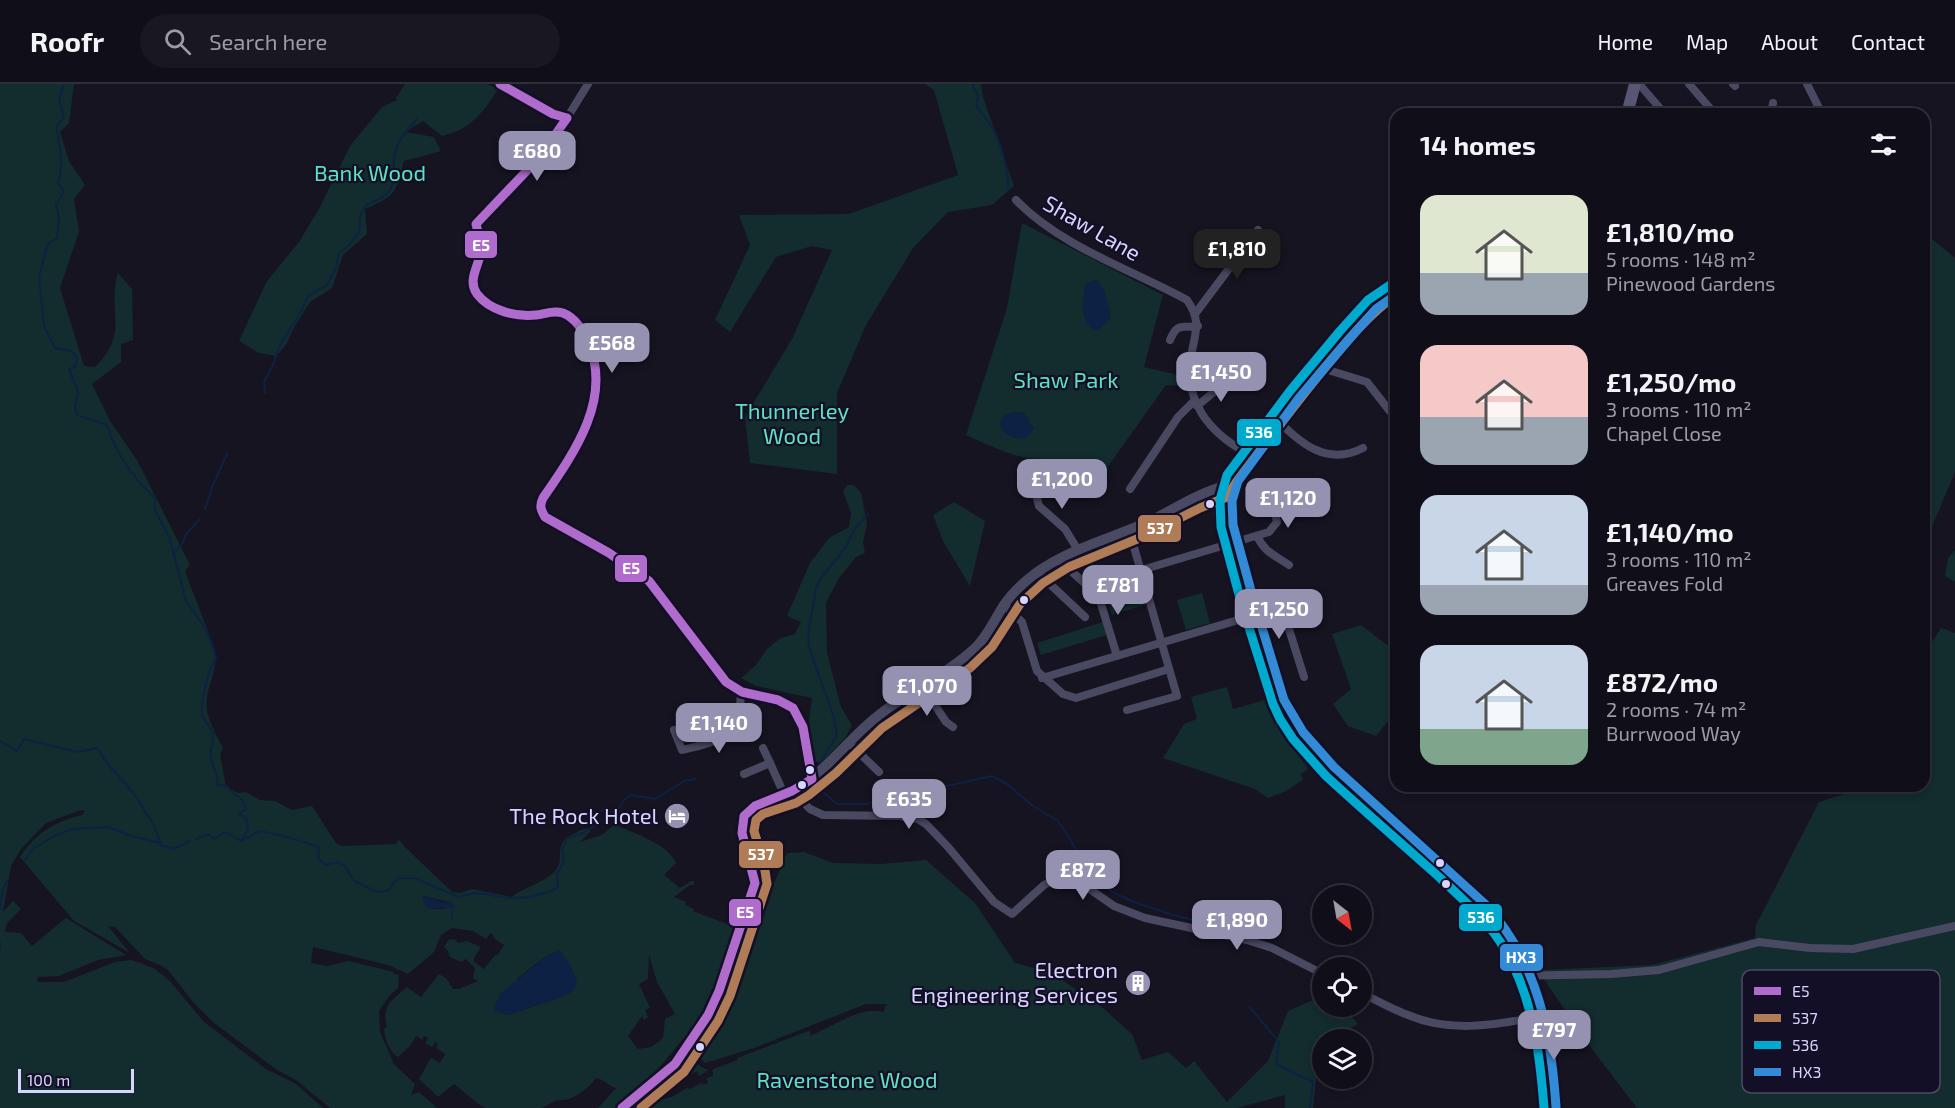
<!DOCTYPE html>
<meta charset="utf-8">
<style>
:root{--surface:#100f19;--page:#191822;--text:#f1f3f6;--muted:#9c9ca2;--line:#302f38;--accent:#9591b1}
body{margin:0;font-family:"Exo 2",sans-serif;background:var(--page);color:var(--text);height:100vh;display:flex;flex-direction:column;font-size:22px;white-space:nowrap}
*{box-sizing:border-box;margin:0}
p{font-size:20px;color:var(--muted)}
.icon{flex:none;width:33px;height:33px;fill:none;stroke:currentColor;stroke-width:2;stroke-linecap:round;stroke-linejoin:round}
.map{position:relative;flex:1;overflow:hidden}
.details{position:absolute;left:1390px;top:24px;width:540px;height:684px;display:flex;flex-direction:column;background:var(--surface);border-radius:18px;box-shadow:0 3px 9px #0003,0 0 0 2px var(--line)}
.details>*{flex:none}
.needle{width:39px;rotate:149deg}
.fabs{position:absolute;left:1312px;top:801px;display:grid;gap:12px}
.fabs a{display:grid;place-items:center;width:60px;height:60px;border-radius:50%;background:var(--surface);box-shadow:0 3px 9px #0003,0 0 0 2px var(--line);font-size:30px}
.scale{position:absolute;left:18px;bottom:15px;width:116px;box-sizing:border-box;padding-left:6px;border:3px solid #d9d4ff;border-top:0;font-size:16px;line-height:21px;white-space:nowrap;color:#d9d4ff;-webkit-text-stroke:4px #130f26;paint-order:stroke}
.price{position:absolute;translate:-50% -51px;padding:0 14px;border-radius:12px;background:var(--accent);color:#fff;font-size:20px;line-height:39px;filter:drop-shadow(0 2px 3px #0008)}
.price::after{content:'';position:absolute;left:50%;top:36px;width:18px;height:14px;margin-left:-9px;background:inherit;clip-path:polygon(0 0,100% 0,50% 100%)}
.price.current{background:#222;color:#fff}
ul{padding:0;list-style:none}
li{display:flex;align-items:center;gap:18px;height:150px;padding:0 30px}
li span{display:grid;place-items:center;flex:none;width:168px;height:120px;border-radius:18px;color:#555}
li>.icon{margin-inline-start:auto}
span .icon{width:72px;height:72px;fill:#fffc;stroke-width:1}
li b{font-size:26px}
h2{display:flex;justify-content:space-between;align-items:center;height:72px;padding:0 30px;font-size:26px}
header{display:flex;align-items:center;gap:36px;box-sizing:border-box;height:84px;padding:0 30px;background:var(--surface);border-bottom:2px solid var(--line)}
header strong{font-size:28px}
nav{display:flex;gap:33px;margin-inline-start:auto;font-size:21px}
.search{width:420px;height:54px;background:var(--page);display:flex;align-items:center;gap:15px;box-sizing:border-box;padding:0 21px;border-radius:33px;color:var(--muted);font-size:22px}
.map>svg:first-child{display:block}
</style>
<header>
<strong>Roofr</strong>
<div class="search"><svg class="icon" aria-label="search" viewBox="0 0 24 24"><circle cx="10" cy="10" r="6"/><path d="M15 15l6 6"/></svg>Search here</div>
<nav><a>Home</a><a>Map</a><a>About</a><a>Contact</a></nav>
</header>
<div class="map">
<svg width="1955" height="1024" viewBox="0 0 1955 1024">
<rect width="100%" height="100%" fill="#161421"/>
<!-- green -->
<g fill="#132c2d" fill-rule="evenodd">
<path d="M0,0H74L69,39L60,48L69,77L85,101L74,115L79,148L60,204L84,282L95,283C131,247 106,228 118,189L132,205L133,256L121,260V278L92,300L110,337L137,376L190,481L185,487C190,502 217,566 216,576C211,608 198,615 215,648L211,649H215L223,664L220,670L226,703L238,709L246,708L260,716L275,717L292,726L312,722L336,759L342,762L396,760L399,755L405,763L452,808L460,809L472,805L512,813C524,803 541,800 553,789C571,773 543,759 587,744L591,747L580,758L602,751L614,741C633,748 668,760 676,779L664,791L680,804L691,797H694V801H690L674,813L686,818L685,821L694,825L693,827L735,843L715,907L691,950L689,948L643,1003L617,1024H598L616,1004C608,1002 604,995 596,994C586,1007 571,1018 557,1016L542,1024H486L481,1022L454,1000L438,1013L419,995L431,974L440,979L445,970L436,964L438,960L435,958L432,963L425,959L428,954L424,952L422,956L416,952L410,962L398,973C389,968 385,955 384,945L387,942C381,922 392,916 407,903L421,913L439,890L446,894L453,905H459L478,897L473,894L475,884L466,875L461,878L450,873L448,867L444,863L449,855L456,856L458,859L467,857L481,863L474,874V878L484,885L495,871L497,872L504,861L495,855L491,849L486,855L473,847L452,844L441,851L434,868L408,890L388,881L313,863L311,879L326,882L349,877L394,888L393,890L399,891L398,904L389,912L379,927L380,948L394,980L415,1000L411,1011L419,1008L437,1024H330L296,996L277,986L214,939L193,918L168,886L160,881L145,875L115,843L108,842L130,869L74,837L20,773C35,750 55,737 82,731L85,727L81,726L46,739L21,765L11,782L3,828L13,817L21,825L7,839L5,848L21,849L32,862L66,834L126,871L98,876L59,892L38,893L37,898H64L115,878L131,876L141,879L155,885L170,897L203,937L266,985L296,1000L323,1024H0ZM424,812L452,819L455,823L440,825L427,824L423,815ZM560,867L574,906L561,913L507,931L518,894L546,872ZM649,871L657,898L675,930L665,935L663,954L651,963L638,965L628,952L642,932L644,936L648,933L645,926L650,924L639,900L648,895Z"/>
<path d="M405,0H487L498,5C483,29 470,46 442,52L423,37L405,48L434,53L441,67L404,77C395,110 397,111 365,125L367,150L343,171L332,204L310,218L292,247L287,259L277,272L259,269L239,257L267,197L299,158L320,123L350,62L382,23L397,16L396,14Z"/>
<polygon points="925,0 981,0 983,13 1014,102 992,121 948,128 913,164 866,241 837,309 837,390 750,379 745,333 792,255 832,166 812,162 776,173 730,248 715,236 750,161 739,131 849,130 958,91 934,6"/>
<path d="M1022,139L1163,211L1144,283L1183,292L1185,302L1166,301L1094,402L1076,394L1075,385L1071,378C1053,373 1033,377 1014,371C998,366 982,358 966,351L1007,224Z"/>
<polygon points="1925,149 1955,174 1955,388 1925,459"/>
<polygon points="847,401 854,401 861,409 867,439 863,458 865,469 856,473 839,494 826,519 827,569 841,623 852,641 846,653 822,678 812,678 809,637 812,614 756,602 741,594 757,580 766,566 779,555 795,550 801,538 787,532 810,479 829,454 849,443 851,429 843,407"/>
<polygon points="954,418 985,437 970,502 943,457 933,431"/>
<polygon points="1955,466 1955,498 1945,492 1948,474"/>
<polygon points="1136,493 1145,521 1112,531 1103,504"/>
<polygon points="1202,509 1210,539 1186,546 1177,516"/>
<polygon points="1103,538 1107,551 1041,571 1037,559"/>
<polygon points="1361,541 1396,568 1396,627 1376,652 1348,642 1333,620 1351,605 1332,550"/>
<polygon points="1941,544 1955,549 1955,1024 1637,1024 1585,956 1544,895 1541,886 1652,881 1755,854 1756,841 1819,718 1869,702 1924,702 1925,569"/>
<polygon points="1227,603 1233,625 1265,616 1276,639 1308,685 1301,690 1303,696 1286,707 1268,714 1255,705 1163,674 1184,640 1197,635 1191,613"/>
<path d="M804,768L833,779L881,780L926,776L975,819L1015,879L1052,889L1103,924L1132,950L1142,976L1168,968L1186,984L1194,977L1227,1018L1268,977L1288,927L1315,915L1323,914V922L1343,923L1358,940L1333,955L1323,956V961L1319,964L1313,1024H1285V1011L1237,1024H628L647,1009L659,1016L672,1013L687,1004L689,1005L702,999L703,1001L708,999L706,994L713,992V985L738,976L737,974L808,947L811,948L809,952C832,944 859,921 884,928L885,922L888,920H866L754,964L705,979L695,968L724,911L751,829L756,819L765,821L787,769Z"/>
<polygon points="692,974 701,983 709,986 699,992 697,987 685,993 674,991"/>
</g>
<!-- water -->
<g fill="#0d2144">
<path d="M1097,195L1105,208L1111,234L1097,247C1078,240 1083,217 1085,200Z"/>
<path d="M1015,328L1024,329L1034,345L1026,354C1014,355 1009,354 1001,345L1000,337L1006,330Z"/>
<polygon points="424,812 443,818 452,819 456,824 427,824 422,814"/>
<polygon points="560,866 568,877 577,896 574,906 561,913 507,931 493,926 500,910 546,872"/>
</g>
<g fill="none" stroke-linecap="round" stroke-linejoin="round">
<!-- stream -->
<g stroke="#0d2144" stroke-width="2">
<path d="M64,0L59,15L64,33L56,43C60,62 64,81 58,99L64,107L56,121L59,134L57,154L48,160L39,192L44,242L55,264L71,267L77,274L75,283L69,285L78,308L75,323L77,331L107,341C112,359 123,378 135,393C141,401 149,407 155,415V426L170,455L186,517L203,541L212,560L216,575C208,585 201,617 202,630C203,637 212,643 213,651C214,659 209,667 211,674C212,684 220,691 217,701L227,702C233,712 245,712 246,725L239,730L247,736L248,744L241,757"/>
<path d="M972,0L978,12L976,21C980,28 986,34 990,40C1000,54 1009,88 1008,104"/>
<path d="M265,309L264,298L273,281L281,259L300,230L308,212L327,201L336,184L339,169L347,163L359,149L360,132L367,120C410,106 384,87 399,58C403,50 411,42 417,35"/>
<polyline points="205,425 213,401 227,370"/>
<polyline points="173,470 182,460 187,449 200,435"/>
<polyline points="0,657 17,667 24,655 78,668 97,664 106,678 135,711 155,743 161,761 174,765 190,757"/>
<polyline points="819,681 837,651 834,634 809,563 808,549 816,505 821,494 846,463 854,446 868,430"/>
<polyline points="817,696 816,702 837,720 866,720 992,692 1007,700 1033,722 1058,737 1070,755 1081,777 1112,808 1134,818 1173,831 1229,845"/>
<path d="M196,755L208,750L214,755L225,748L241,757L260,747C270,749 313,759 319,764L318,774L325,781L338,778L345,782L354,797L375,807L383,808L389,806L398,794H415L458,813C483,805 486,812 510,814C528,815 542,811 558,804L557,789L564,778L562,766L567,754L583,749L596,741L599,728L605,726L616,729L624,716L631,711L655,715L684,697L695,695"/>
<polyline points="25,776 33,765 52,753 72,745 108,743 132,752 159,759"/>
<polyline points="452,824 452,834"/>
<polyline points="0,825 3,805 7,797"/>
<polyline points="0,858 0,864"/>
<polyline points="1249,922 1279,958 1276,980 1313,998 1310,1024"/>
</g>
<!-- minor -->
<g stroke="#4a4962" stroke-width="8">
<polyline points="1639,0 1665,30"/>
<polyline points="1689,0 1715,30"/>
<polyline points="1733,0 1735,2"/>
<polyline points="1807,0 1822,30"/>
<polyline points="1771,30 1773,19"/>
<polyline points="567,34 588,0"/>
<path d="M1016,116C1060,162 1132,186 1187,216C1203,239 1194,250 1191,274C1184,317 1209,348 1245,368"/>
<polyline points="1195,230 1258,146"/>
<path d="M1170,256C1178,237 1182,245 1198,242"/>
<polyline points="1315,276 1328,286 1367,298 1396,335"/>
<polyline points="1197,322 1237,289 1246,299"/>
<path d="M1272,331C1298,356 1324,384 1363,364"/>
<polyline points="1026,399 1036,410 1039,422 1065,445 1078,466"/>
<polyline points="1130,405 1178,333 1194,317"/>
<path d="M1257,452C1265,469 1275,471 1289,481"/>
<polyline points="1059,476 1092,506"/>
<polyline points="1037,488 1085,533"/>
<polyline points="1095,500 1117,572"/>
<polyline points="1088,502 1269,448 1277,438 1276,433"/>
<polyline points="1004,521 1022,538 1037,587 1063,610 1076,614 1169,585"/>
<polyline points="1042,594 1282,523 1304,593"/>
<polyline points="923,603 946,638 953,643"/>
<polyline points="1127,626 1177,612 1129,446"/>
<path d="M674,646L682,666C701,661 728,658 737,637C741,629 740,617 741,608"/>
<polyline points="849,659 879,688"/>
<polyline points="763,664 770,679"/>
<polyline points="744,690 770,679 784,710"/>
<polyline points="792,707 810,725 823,731 899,732 918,735 926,740 948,763 994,818 1012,830 1044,801 1052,797 1066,794 1081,799 1114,822 1145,834 1247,856 1272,864 1323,890"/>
<polyline points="1517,892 1611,890 1659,886 1759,858 1810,864 1853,865 1955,842"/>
<path d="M1362,909C1377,917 1392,925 1408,931C1448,948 1490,942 1531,934"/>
</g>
<!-- tertiary -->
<g stroke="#4a4962" stroke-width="10">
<path d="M500,0L553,30L567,34L538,75L476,140C478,150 482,158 481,167C479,182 467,197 477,210C490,228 515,231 535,231C543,230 551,227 558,228C571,230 579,241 585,251C618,308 575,367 543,414L540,420L541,426L545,433L571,449L609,469L649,497L726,598C731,601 736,606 742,608C767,617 794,609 803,643C808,660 806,678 812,695"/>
<path d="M622,1024L675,980L708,931L719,907L755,799C756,780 735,751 743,733C751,717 776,714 791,708C801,703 811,695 820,687C842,668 859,645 883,628C912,606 946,591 973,566C987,554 994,536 1004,521C1012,509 1024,498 1036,489C1070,464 1114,454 1152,436C1175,425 1196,410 1221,403"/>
</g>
<!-- secondary -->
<g stroke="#575674" stroke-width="12">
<polyline points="1627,30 1635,0"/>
<path d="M1396,197L1368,216L1340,247L1290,307L1227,391C1210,423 1226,462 1235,496C1243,525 1252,554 1261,583C1267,602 1272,624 1284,642C1308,679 1342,707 1375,735C1398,755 1420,776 1442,796C1465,817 1490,839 1506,867C1532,913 1541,972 1544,1024"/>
</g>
<!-- bus-1 casing -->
<g stroke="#130f26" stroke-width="14">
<path id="bus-1" d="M500,0L553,30L567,34L538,75L476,140C478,149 482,158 481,167C479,182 467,196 477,210C490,227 516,233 536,231C545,230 553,226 563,229C576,234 583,247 589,260C612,316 574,369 543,414C539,422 541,426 545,433L609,469L649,497L726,598L742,608L778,616L793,624L803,643L812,695L792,707L755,722L744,732L742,749L755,799L719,907L708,931L675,980L622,1024"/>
</g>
<!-- bus-2 casing -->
<g stroke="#130f26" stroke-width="14">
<path id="bus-2" d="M641,1024L684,988L718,937L730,912L767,800L764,780L754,747L756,736L763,730L796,719L809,711L836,689L882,644L970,584L992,563L1020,520L1043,499L1069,483L1142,453L1200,424L1227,413L1237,397C1267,358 1296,318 1328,280C1349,255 1369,230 1396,211"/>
</g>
<!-- bus-3 casing -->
<g stroke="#130f26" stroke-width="14">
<path id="bus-3" d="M1396,197L1368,216L1340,247L1290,307L1227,391L1220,416L1221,443L1241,518L1273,620L1280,635L1293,655L1326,692C1363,726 1401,759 1438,792C1462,815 1489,837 1505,866C1533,914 1540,970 1544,1024"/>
</g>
<!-- bus-4 casing -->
<g stroke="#130f26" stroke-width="14">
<path id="bus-4" d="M1396,211L1376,225L1349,255L1299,314L1238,397L1232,417L1233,441L1253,514L1284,616L1303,648L1334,683L1485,820C1538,878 1551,948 1556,1023"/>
</g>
<!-- bus-1 -->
<use href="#bus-1" stroke="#b06ccc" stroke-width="9"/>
<!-- bus-2 -->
<use href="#bus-2" stroke="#b07c57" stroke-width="9"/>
<!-- bus-3 -->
<use href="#bus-3" stroke="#00a9ce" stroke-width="9"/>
<!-- bus-4 -->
<use href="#bus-4" stroke="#338bd7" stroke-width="9"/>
</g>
<!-- icons -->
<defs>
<g id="hotel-disc" transform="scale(1.35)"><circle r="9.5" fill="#9591b1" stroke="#130f26"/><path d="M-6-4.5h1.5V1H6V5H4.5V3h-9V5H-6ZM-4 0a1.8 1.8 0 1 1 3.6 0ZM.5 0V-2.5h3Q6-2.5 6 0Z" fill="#fff"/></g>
<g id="building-disc" transform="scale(1.35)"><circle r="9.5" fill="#9591b1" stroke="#130f26"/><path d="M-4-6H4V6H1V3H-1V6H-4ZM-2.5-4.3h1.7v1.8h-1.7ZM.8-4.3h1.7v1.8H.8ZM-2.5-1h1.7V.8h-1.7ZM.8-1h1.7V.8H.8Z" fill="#fff"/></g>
</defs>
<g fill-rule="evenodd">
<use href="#hotel-disc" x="677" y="732"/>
<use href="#building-disc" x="1138" y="899"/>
</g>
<!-- markers -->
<g fill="#d9d4ff" stroke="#130f26" stroke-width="2">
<circle cx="1210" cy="420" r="5"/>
<circle cx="1024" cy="516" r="5"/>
<circle cx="810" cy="686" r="5"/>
<circle cx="802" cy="701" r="5"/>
<circle cx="1440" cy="779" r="5"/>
<circle cx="1446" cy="800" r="5"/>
<circle cx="700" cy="963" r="5"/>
</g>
<g text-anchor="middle" stroke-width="4.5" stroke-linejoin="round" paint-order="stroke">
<!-- park labels -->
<g font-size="22" fill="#5fe0c0" stroke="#130f26">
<text x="370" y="97">Bank Wood</text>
<text x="1066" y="304">Shaw Park</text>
<text x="792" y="335">Thunnerley<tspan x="792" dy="25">Wood</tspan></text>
<text x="847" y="1004">Ravenstone Wood</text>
</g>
<!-- street labels -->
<g font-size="22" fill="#d9d4ff" stroke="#130f26">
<text transform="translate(1092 144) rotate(30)" y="8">Shaw Lane</text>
</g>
<!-- poi labels -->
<g font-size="22" fill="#d9d4ff" stroke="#130f26" text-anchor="end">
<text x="658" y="740">The Rock Hotel</text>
<text x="1118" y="894">Electron<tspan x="1118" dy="25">Engineering Services</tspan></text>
</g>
</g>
<!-- legend -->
<rect x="1742" y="886" width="198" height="123" rx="9" fill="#130f26" stroke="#4e4a67" stroke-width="1.5"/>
<rect x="1754" y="903" width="27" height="8" fill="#b06ccc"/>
<rect x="1754" y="930" width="27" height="8" fill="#b07c57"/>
<rect x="1754" y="957" width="27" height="8" fill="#00a9ce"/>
<rect x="1754" y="984" width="27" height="8" fill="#338bd7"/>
<g font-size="16" fill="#d9d4ff">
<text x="1792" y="913">E5</text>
<text x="1792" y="940">537</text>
<text x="1792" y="967">536</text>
<text x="1792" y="994">HX3</text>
</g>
<g stroke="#130f26" stroke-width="2">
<rect x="464" y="146" width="34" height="29" rx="6" fill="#b06ccc"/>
<rect x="1236" y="334" width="46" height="29" rx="6" fill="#00a9ce"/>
<rect x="1137" y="430" width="45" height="29" rx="6" fill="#b07c57"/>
<rect x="614" y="470" width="34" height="29" rx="6" fill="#b06ccc"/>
<rect x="738" y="756" width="46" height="29" rx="6" fill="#b07c57"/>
<rect x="728" y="814" width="34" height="29" rx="6" fill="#b06ccc"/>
<rect x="1458" y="819" width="45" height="29" rx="6" fill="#00a9ce"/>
<rect x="1499" y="859" width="45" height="29" rx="6" fill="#338bd7"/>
</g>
<g font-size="16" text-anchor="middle" font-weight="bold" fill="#fff">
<text x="481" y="167">E5</text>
<text x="1259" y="354">536</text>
<text x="1160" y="450">537</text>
<text x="631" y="490">E5</text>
<text x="761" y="776">537</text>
<text x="745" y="834">E5</text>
<text x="1481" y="839">536</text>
<text x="1521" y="879">HX3</text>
</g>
</svg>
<div class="fabs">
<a><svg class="needle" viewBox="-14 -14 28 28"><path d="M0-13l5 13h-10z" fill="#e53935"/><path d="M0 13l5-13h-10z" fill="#9c9ca2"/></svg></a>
<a><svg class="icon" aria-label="locate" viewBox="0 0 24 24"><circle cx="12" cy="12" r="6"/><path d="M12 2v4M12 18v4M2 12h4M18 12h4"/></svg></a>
<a><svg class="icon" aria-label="layers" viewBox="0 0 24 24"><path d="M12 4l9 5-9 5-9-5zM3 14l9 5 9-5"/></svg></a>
</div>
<div class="scale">100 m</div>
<b class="price" style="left:537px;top:98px">£680</b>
<b class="price current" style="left:1237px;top:196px">£1,810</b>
<b class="price" style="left:612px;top:290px">£568</b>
<b class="price" style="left:1221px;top:319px">£1,450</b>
<b class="price" style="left:1062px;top:426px">£1,200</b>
<b class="price" style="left:1288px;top:445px">£1,120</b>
<b class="price" style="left:1118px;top:532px">£781</b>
<b class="price" style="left:1279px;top:556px">£1,250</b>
<b class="price" style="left:927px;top:633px">£1,070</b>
<b class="price" style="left:719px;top:670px">£1,140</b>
<b class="price" style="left:909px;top:746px">£635</b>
<b class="price" style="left:1083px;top:817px">£872</b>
<b class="price" style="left:1237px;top:867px">£1,890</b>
<b class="price" style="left:1554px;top:977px">£797</b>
<section class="details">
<h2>14 homes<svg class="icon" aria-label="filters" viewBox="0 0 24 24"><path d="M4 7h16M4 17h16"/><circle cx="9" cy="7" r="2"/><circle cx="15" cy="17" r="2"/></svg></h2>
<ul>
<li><span style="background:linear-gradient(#dfe7d0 65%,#9aa5b1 0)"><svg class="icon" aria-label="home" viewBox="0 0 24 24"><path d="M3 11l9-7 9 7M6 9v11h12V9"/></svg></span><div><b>£1,810/mo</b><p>5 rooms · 148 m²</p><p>Pinewood Gardens</p></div></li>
<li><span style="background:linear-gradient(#f6c9c9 60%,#9aa5b1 0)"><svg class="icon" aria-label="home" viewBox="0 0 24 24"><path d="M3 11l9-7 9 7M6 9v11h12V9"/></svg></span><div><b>£1,250/mo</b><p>3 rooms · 110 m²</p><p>Chapel Close</p></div></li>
<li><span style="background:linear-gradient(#c9d6e8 75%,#9aa5b1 0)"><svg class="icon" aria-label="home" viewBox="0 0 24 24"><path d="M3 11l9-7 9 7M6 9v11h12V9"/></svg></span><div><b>£1,140/mo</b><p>3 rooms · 110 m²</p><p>Greaves Fold</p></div></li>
<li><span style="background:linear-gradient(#c9d6e8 70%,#7fa58c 0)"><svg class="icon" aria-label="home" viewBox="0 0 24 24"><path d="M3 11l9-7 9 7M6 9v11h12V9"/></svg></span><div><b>£872/mo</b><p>2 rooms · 74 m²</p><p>Burrwood Way</p></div></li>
</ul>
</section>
</div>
